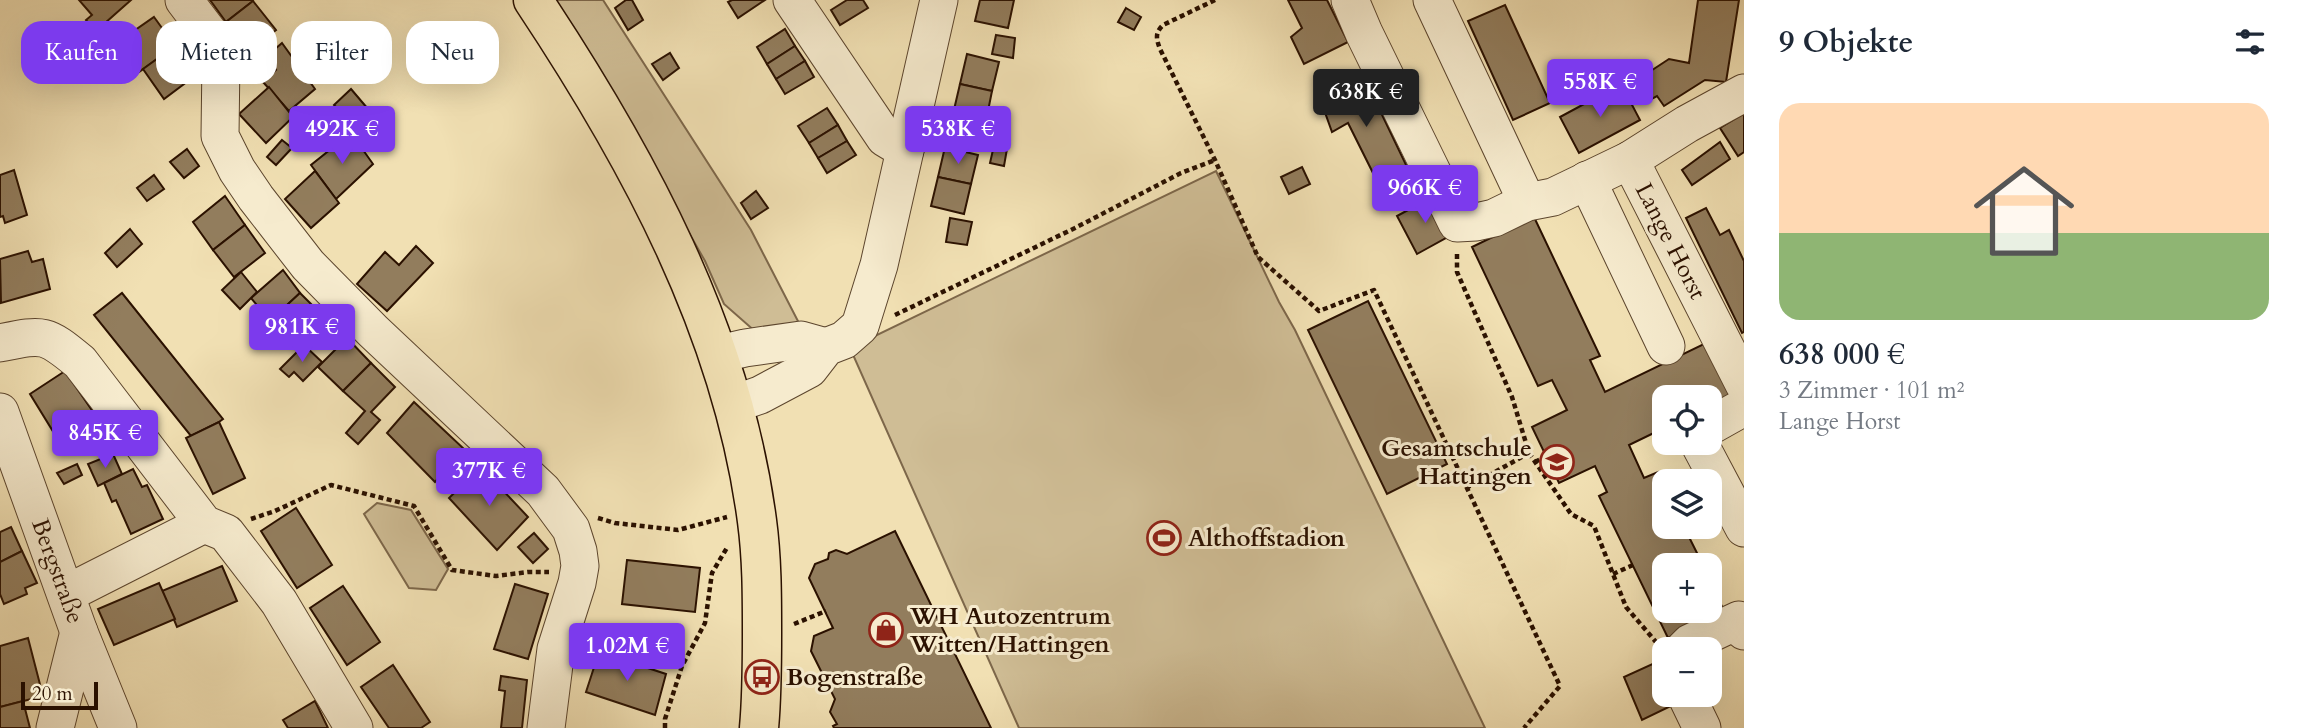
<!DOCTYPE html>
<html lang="de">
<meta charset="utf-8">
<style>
:root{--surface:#fff;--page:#f2f2f3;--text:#1f2937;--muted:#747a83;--accent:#7c3aed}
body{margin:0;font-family:Cardo,serif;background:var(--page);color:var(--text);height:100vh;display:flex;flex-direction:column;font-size:26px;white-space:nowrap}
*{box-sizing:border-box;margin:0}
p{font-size:23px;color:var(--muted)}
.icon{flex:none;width:38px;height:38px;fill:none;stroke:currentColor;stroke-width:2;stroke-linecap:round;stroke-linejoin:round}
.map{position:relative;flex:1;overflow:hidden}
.drawer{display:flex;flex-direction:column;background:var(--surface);width:560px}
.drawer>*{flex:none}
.banner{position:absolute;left:21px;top:21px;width:665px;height:63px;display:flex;gap:14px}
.controls{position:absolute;left:1652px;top:385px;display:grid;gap:14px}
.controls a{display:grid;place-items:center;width:70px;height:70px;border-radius:14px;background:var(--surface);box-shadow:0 7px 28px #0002;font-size:35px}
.scale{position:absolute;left:21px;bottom:18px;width:77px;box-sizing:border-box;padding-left:7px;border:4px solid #2b1100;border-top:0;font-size:19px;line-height:24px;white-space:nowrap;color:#2b1100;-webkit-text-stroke:5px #f6ebce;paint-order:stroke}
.price{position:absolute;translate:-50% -60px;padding:0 16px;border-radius:7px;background:var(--accent);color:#fff;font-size:23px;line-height:46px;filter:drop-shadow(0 2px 4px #0008)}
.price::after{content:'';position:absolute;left:50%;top:42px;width:21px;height:16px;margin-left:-10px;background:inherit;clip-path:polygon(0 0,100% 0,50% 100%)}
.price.selected{background:#222;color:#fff}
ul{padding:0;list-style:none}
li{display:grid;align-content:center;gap:14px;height:371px;padding:0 35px}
li span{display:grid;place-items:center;height:217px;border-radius:21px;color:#555}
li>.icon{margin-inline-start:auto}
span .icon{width:126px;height:126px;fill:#fffc;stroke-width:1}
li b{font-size:30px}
h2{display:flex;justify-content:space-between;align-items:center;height:84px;padding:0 35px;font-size:30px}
.pill{padding:0 24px;border-radius:21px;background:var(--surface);box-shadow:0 7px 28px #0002;font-size:24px;line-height:63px}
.pill.selected{background:var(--accent);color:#fff}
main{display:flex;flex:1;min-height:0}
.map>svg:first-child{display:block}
</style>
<main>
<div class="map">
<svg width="1744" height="728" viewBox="0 0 1744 728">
<rect width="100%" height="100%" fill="#f1e0b3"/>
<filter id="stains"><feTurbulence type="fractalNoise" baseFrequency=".00286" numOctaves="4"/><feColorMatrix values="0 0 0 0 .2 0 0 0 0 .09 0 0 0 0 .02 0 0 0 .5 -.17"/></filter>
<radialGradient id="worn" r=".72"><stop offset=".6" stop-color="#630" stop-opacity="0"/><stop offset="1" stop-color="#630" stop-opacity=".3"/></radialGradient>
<!-- green -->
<g fill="#cfbd95" stroke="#7d674a" stroke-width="2">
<polygon points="553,0 603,0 751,230 801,327 757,333 724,304 705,261 575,33"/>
<polygon points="1216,171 1279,302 1295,330 1485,728 1019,728 850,348"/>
<polygon points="377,503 411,510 448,569 436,590 409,588 364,514"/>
</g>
<!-- building -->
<g fill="#927d5d" stroke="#2b1100" stroke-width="2">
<polygon points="79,0 131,0 96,31 86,20 92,15"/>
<polygon points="210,0 252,0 253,1 226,22"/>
<polygon points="626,0 632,0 643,20 628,30 615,8"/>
<polygon points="732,0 765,0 738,18 728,2"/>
<polygon points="847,0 863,0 868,8 840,25 831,10"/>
<polygon points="980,0 1014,0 1008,28 975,21"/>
<polygon points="1288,0 1327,0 1348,42 1304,64 1291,37 1302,28"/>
<polygon points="1698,0 1739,0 1726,82 1705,80 1664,106 1657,96 1646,102 1634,82 1669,59 1689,63"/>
<polygon points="253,1 276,30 248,51 226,22"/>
<polygon points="1505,5 1550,103 1513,120 1468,21"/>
<polygon points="1126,8 1141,17 1134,30 1118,22"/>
<polygon points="154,17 175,46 131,78 108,49"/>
<polygon points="785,29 795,46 767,64 757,47"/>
<polygon points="996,35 1015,38 1013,58 992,54"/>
<polygon points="56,41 64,52 51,61 42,50"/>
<polygon points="282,43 315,89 289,111 263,82 276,70 266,57"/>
<polygon points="175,46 196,75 164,99 143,69"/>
<polygon points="795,46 805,61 776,79 767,64"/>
<polygon points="670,53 679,68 663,80 652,64"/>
<polygon points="967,54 999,62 992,91 960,84"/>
<polygon points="805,61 814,77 785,94 776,79"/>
<polygon points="1364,77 1408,169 1379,185 1348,123 1332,132 1322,104 1337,97 1335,92"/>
<polygon points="960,84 992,91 986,121 953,114"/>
<polygon points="1621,84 1640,120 1579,153 1560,117"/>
<polygon points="269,87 293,117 266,143 239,114"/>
<polygon points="351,89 368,109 352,123 334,105"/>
<polygon points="827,108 838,125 809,143 798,126"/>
<polygon points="1744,113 1744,152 1738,156 1720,128"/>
<polygon points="838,125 847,141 818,158 809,143"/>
<polygon points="351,133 373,164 336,199 311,165"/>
<polygon points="282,140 292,148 276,165 267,157"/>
<polygon points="847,141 856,155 827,173 818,158"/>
<polygon points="995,141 1008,143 1004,166 990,163"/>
<polygon points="1720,142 1730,159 1692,185 1682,170"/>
<polygon points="945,147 978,155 971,184 938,177"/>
<polygon points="187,149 199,166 184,178 170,162"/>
<polygon points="1302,167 1310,184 1289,194 1281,177"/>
<polygon points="14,170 27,215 5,223 3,216 0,217 0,175"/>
<polygon points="315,171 339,203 311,228 285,199"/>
<polygon points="154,175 164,189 147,201 137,188"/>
<polygon points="938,177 971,184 964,214 931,206"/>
<polygon points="756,191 768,208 751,219 741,203"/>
<polygon points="225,196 245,225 213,250 193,222"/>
<polygon points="1432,197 1453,234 1417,254 1397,216"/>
<polygon points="1706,208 1720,235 1729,230 1744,261 1744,332 1742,333 1686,218"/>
<polygon points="1534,217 1600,356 1590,360 1605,392 1708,342 1734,395 1710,406 1710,397 1664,397 1664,428 1629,445 1644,478 1658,472 1664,485 1664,527 1684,527 1703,565 1664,565 1664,611 1710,611 1710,580 1724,611 1668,638 1599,496 1607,492 1595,466 1559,483 1532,427 1567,410 1552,380 1538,386 1472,247"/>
<polygon points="950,218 972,222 967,245 946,242"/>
<polygon points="245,225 265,253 234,277 213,250"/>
<polygon points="130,229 142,244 117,267 105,253"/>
<polygon points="416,246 433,263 387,311 357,284 385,252 399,265"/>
<polygon points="28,251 32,262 43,259 50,289 1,303 0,259"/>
<polygon points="283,270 300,293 270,321 251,298"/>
<polygon points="241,272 257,292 240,309 222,290"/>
<polygon points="122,293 223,419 219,422 191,436 94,315"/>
<polygon points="300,293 329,322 300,349 274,317"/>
<polygon points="1368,301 1447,464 1387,494 1308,330"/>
<polygon points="347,338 371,363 343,391 318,367"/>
<polygon points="304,345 322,362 303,381 294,372 289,377 280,369"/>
<polygon points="371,363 395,387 371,412 380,420 358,444 346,433 365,411 343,391"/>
<polygon points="65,371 100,422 62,446 30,394"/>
<polygon points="414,402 464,449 435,482 387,433"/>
<polygon points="219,422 245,478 213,494 186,438"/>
<polygon points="113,454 122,474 98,486 88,464"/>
<polygon points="77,464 82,475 64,484 57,473"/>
<polygon points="481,467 528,517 497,550 449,498"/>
<polygon points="133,469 142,487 147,485 163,519 131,534 116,500 112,502 104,483"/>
<polygon points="296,508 332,565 297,588 261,531"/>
<polygon points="11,527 22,551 0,562 0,532"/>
<polygon points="895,531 991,728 834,728 833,726 837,724 830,712 835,699 811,651 814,636 833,628 809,578 815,564 828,559 829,553 836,550 847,554"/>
<polygon points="534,533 548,549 533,563 518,547"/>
<polygon points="22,551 37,583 25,588 27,594 4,604 0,594 0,562"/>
<polygon points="627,560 700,568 695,612 622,604"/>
<polygon points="222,566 237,601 177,627 162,591"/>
<polygon points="159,583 175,619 114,645 98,609"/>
<polygon points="515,584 548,594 528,659 494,649"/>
<polygon points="343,586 380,642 347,665 310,608"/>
<polygon points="28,638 43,696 0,707 0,646"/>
<polygon points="599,652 666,674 655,715 586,692"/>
<polygon points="1659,661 1664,674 1664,695 1673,695 1677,703 1642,720 1624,677"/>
<polygon points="393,665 430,722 421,728 389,728 361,687"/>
<polygon points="501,676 527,680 522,728 501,728 505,691 499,690"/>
<polygon points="23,701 30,728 0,728 0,707"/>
<polygon points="315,701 328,728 288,728 283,720"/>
</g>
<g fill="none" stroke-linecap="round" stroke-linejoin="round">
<!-- minor casing -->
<g stroke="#5c452d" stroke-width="39">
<g id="minor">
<polyline points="184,0 209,33 221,58 220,136 237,170 256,198 308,265 373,331 543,491 571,529 578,551 580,566 577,583 556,649 546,728"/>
<polyline points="792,0 885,138 905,150"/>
<polyline points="1350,0 1364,33 1457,223 1476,222 1494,218 1527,202 1553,197 1630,160 1687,124 1744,93"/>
<polyline points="1432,0 1527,202"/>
<polyline points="1630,160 1744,384"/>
<polyline points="1587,180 1666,346"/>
<path d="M0,343C44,334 45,333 80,362L204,524L226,533L279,602L354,728"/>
<polyline points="719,354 745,348 801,340 826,347"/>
<polyline points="734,404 760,395 809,369 826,347 844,340 860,326 879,265 939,0"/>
<polyline points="0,412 79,632 118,728"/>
<polyline points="1710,426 1744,407"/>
<polyline points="1699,443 1744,528"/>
<polyline points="66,594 204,524"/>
<polyline points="1684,649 1690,643 1739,620 1744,631"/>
<polyline points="1686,695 1702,728"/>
<polyline points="55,728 79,632"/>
</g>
</g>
<!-- major casing -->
<g stroke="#2b1100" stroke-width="41">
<path id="major" d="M533,0C638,158 732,330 757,521C762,558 762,595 762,633C762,664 762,696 759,728"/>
</g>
<!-- path -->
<g stroke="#2b1100" stroke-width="4.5" stroke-dasharray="5 3.5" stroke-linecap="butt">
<path d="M1215,0L1163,25C1155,33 1156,38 1160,49L1215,160L1258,257L1319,311L1374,290L1560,686L1524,728"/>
<polyline points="1457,254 1457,272 1512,397 1529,453 1468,487"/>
<polyline points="895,315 1075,228 1181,173 1215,160"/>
<polyline points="1529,453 1571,514 1594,526 1626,607 1656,642"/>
<polyline points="1535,462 1546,456"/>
<polyline points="598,518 615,523 678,530 727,517"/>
<polyline points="251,519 275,511 331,485 414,506 452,570 496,576 528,572 549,572"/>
<polyline points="1613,574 1633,565"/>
<polyline points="794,624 826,611"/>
<polyline points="665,728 665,719 682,666 705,623 712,573 728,546"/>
</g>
<!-- minor -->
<use href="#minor" stroke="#f6ebce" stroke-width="37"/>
<!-- major -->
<use href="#major" stroke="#f1e0b3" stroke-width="38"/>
</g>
<!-- icons -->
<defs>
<g id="school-ring" transform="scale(1.75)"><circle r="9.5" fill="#f6ebce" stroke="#8f2418" stroke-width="1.5"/><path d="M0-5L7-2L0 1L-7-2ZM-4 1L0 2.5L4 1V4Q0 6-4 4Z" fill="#8f2418"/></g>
<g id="stadium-ring" transform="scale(1.75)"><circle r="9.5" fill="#f6ebce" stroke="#8f2418" stroke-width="1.5"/><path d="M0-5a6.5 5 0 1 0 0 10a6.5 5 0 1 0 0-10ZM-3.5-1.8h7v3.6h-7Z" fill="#8f2418"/></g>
<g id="shop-ring" transform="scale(1.75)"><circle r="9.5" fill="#f6ebce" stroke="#8f2418" stroke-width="1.5"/><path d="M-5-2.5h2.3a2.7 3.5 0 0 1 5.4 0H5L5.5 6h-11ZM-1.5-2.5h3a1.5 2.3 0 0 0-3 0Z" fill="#8f2418"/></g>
<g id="bus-ring" transform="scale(1.75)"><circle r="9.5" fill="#f6ebce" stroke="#8f2418" stroke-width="1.5"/><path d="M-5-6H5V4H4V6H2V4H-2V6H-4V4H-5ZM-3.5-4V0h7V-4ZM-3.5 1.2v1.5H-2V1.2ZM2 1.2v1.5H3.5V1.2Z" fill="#8f2418"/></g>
</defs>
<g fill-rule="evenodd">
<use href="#school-ring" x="1557" y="462"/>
<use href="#stadium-ring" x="1164" y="538"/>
<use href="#shop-ring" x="886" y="630"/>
<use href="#bus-ring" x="762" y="677"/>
</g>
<g text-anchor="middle" stroke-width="6" stroke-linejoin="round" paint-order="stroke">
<!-- street labels -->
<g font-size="24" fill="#2b1100" stroke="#f6ebce">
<text transform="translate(1671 241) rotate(63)" y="8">Lange Horst</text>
<text transform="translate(58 571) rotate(70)" y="8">Bergstraße</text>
</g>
<!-- poi labels -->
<g font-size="24" font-weight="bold" fill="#2b1100" stroke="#f6ebce" text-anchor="start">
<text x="1532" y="456" text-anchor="end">Gesamtschule<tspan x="1532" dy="28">Hattingen</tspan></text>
<text x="1188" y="546">Althoffstadion</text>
<text x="910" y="624">WH Autozentrum<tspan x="910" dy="28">Witten/Hattingen</tspan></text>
<text x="786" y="685">Bogenstraße</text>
</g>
</g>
<rect width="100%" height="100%" filter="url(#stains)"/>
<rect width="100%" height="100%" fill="url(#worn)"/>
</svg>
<div class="controls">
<a><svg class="icon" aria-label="locate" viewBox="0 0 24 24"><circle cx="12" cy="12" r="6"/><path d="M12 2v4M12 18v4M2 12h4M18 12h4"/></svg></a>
<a><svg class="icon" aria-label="layers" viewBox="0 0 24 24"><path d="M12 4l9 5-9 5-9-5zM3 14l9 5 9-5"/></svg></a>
<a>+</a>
<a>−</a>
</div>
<div class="scale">20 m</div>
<b class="price" style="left:1600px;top:119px">558K €</b>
<b class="price selected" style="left:1366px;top:129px">638K €</b>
<b class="price" style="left:342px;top:166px">492K €</b>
<b class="price" style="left:958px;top:166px">538K €</b>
<b class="price" style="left:1425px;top:225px">966K €</b>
<b class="price" style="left:302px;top:364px">981K €</b>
<b class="price" style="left:105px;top:470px">845K €</b>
<b class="price" style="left:489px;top:508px">377K €</b>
<b class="price" style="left:627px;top:683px">1.02M €</b>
<div class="banner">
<a class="pill selected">Kaufen</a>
<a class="pill">Mieten</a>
<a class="pill">Filter</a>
<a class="pill">Neu</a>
</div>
</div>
<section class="drawer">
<h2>9 Objekte<svg class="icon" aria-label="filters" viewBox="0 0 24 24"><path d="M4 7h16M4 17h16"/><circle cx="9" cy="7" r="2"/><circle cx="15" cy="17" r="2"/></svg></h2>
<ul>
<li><span style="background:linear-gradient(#ffd9b3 60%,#8fb573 0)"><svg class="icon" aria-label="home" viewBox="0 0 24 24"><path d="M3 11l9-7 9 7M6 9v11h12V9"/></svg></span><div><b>638 000 €</b><p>3 Zimmer · 101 m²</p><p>Lange Horst</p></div></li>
</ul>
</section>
</main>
